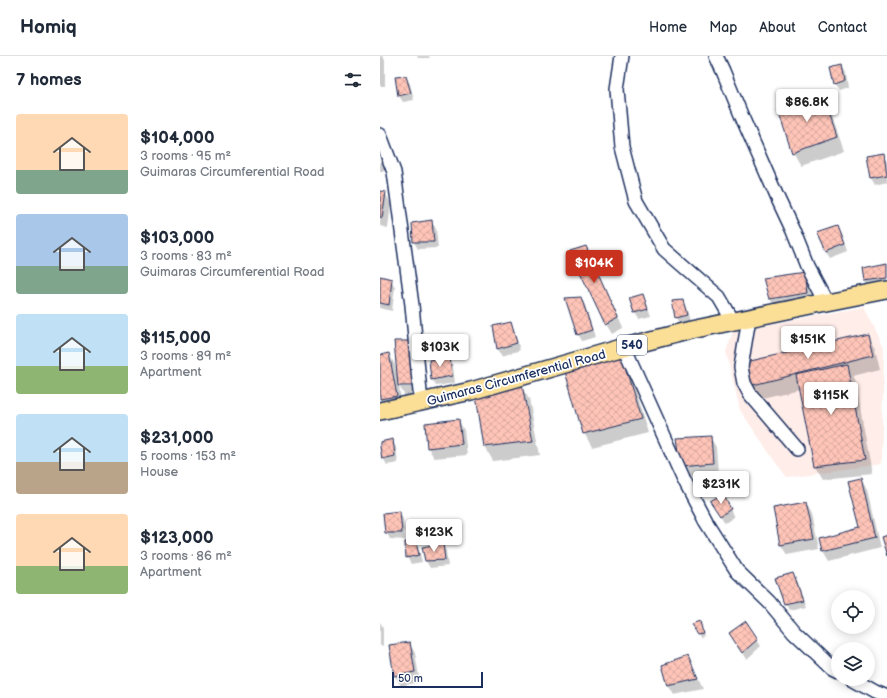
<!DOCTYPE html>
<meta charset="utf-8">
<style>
:root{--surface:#fff;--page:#f2f2f3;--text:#1f2937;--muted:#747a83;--line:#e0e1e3;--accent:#c8321e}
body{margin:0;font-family:"Balsamiq Sans",sans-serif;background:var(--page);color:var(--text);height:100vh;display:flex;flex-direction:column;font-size:15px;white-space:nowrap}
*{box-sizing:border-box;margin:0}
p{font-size:13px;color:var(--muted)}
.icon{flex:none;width:22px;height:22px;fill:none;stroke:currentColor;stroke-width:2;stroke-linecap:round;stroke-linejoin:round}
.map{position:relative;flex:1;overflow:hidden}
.side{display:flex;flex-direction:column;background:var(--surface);width:380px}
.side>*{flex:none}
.fabs{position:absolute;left:451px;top:534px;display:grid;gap:8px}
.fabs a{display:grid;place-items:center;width:44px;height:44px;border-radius:50%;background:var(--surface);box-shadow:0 2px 10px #0003;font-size:20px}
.scale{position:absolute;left:12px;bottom:10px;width:91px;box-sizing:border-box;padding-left:4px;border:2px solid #1b2f5e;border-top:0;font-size:11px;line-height:14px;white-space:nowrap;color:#1b2f5e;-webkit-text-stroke:3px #fff;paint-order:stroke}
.price{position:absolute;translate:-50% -34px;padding:0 9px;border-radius:4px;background:#fff;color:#222;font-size:13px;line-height:26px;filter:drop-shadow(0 1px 2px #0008)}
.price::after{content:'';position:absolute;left:50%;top:24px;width:12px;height:9px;margin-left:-6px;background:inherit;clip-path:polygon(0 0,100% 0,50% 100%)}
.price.on{background:var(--accent);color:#fff}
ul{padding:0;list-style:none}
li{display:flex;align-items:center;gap:12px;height:100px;padding:0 16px}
li span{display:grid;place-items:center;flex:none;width:112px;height:80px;border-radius:4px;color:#555}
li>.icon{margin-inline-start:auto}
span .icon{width:48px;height:48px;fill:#fffc;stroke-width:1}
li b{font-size:17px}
h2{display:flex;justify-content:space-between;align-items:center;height:48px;padding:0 16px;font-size:17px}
header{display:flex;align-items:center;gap:24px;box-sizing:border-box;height:56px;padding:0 20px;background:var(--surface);border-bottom:1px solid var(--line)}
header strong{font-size:19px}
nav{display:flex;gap:22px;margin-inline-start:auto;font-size:14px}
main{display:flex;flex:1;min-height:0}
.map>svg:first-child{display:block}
</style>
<header>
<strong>Homiq</strong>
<nav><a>Home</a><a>Map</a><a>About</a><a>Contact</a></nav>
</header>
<main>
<section class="side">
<h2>7 homes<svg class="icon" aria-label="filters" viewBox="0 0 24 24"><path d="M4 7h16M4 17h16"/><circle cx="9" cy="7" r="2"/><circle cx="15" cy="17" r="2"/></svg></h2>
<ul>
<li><span style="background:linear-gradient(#ffd9b3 70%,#7fa58c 0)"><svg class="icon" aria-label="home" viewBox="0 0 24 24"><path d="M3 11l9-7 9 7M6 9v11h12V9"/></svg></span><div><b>$104,000</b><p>3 rooms · 95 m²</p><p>Guimaras Circumferential Road</p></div></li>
<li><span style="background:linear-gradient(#a9c7e8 65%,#7fa58c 0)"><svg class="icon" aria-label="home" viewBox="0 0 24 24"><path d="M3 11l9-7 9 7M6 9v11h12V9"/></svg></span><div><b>$103,000</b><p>3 rooms · 83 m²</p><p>Guimaras Circumferential Road</p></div></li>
<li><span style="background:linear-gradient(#bfe0f5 65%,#8fb573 0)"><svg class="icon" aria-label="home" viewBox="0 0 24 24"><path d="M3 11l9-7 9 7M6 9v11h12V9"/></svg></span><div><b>$115,000</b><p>3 rooms · 89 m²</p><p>Apartment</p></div></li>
<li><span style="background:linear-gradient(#bfe0f5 60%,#b9a48a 0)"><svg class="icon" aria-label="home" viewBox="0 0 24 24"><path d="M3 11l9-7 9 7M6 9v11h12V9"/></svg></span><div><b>$231,000</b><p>5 rooms · 153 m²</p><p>House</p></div></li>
<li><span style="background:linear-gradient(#ffd9b3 65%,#8fb573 0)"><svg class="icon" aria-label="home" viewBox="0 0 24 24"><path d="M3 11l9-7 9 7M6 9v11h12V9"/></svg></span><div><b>$123,000</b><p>3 rooms · 86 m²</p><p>Apartment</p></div></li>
</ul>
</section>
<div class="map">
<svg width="507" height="642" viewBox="0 0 507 642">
<defs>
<pattern id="building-cross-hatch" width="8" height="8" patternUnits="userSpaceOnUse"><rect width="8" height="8" fill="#fec4b7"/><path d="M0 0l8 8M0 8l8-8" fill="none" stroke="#d9a9a0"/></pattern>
</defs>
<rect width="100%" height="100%" fill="#fff"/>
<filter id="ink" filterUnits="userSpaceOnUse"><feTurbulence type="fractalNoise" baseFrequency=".025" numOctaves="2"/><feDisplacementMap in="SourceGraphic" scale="8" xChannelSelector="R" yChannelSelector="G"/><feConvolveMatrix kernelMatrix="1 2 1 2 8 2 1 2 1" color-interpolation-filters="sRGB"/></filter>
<g filter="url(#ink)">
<!-- built -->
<polygon fill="#ffede9" points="484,251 504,291 501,408 407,421 396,407 360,354 346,296 353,275"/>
<!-- shadow -->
<g fill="#0003">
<polygon points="0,0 2,0 5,4 5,30 0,30"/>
<polygon points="37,0 49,0 50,2 38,2"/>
<polygon points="462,10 466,17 468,32 459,35 455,29"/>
<polygon points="26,21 30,28 34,44 23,46 19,40"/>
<polygon points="441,39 449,52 464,95 421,110 413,96"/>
<polygon points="0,96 9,115 0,115"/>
<polygon points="503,98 507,105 507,126 495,129 491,122 488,100"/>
<polygon points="0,136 5,137 11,148 8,172 0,170"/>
<polygon points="52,166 56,172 58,192 38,193 34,186 33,168"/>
<polygon points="458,171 462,178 468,196 450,203 446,197"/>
<polygon points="205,191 211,201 243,272 232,278 226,268"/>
<polygon points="507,208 507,229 490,232 486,225 484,213"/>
<polygon points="424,217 430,227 433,247 396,253 390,243"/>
<polygon points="0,221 11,224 15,231 12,255 0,252"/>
<polygon points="262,239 266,246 271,260 259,263 255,257 251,243"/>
<polygon points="201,242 205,249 215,281 202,285 198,278"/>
<polygon points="302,245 306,251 310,265 299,268 296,261"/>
<polygon points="130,267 134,274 140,294 122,300 118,293 114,271"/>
<polygon points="488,279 495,292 500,313 473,320 475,323 492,418 443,423 435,410 420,333 378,343 370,330"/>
<polygon points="9,298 15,309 16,316 17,316 22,331 40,331 41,340 25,340 19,330 22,350 0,355 0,300"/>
<polygon points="240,299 248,312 268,377 212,391 204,377"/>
<polygon points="69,302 73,309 75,327 56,330 52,323"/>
<polygon points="141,330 149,343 160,399 113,405 105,391 97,341"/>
<polygon points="78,364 84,374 87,399 54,402 48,391"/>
<polygon points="330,381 336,391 338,417 308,420 302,409"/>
<polygon points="12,385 16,391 18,407 7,409 3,402"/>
<polygon points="481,423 487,434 500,492 449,505 443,495 440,483 481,471"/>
<polygon points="332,446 346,446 354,461 345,467"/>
<polygon points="426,447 432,458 439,493 407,499 401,489 394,452"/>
<polygon points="19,456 23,463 25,484 10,483 6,476"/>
<polygon points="35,487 39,494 42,506 31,508 27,501"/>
<polygon points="62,488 66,495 68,510 50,512 46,505"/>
<polygon points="413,518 417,525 426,550 409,554 405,547"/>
<polygon points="0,566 3,571 3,590 0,590"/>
<polygon points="320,566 324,580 320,581 313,568"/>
<polygon points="354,584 377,584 381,590 367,603"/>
<polygon points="29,587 35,597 40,626 21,630 15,620"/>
<polygon points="313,612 323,633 294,639 288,629"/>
</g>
<!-- building -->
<g fill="url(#building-cross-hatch)" stroke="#1b2f5e">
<polygon points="462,9 465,25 454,29 450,12"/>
<polygon points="26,20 31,37 18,40 15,21"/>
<polygon points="442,37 457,81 412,97 398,54"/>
<polygon points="504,97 507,119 490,122 486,100"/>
<polygon points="0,135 6,136 2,162 0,161"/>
<polygon points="52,164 54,186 33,186 32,167"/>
<polygon points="458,170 465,189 446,197 437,177"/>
<polygon points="206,190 238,262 225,269 190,195"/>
<polygon points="507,207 507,222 485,225 483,212"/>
<polygon points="425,216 428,237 389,243 383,222"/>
<polygon points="0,220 12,223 9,249 0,247"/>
<polygon points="263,238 268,253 254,257 249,242"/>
<polygon points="201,241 212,274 197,279 185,242"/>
<polygon points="303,244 307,259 295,262 292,245"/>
<polygon points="131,266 137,287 117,293 113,270"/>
<polygon points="488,278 493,299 369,330 366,306"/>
<polygon points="14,285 30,285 35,330 18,330"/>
<polygon points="9,297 17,340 0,343 0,299"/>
<polygon points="241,297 261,363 203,378 184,312"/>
<polygon points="70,301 72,320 51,324 49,304"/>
<polygon points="467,308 485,404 434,410 416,319"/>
<polygon points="142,329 153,385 104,391 96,340"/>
<polygon points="79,363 82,388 47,392 45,367"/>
<polygon points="331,380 333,407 301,410 297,382"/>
<polygon points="13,383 15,400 2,403 0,391 0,386"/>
<polygon points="481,422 495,482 442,495 439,482 480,471 468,425"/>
<polygon points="343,438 351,453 340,460 330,445"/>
<polygon points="426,446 434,483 400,489 393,452"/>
<polygon points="20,455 22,477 5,477 3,457"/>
<polygon points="507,479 507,500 501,481"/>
<polygon points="25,486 36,486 39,499 26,502"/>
<polygon points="63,487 65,504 45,505 42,491"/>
<polygon points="413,517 423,544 404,548 395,522"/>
<polygon points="320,565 323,577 317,578 311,568"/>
<polygon points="366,565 378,583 362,597 349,577"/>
<polygon points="30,586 35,616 14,620 9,589"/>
<polygon points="308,600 318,623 288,630 282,609"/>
</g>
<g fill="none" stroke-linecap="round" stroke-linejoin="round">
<!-- minor casing -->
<g stroke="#1b2f5e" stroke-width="16">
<g id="minor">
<polyline points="242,0 237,33 242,91 256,145 284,193 339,241 353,265"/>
<polyline points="336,0 343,15 362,61 398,143 413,175 427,210 446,246"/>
<polyline points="0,79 14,116 32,249 41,347"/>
<polyline points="369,262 361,311 364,327 370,338 417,393"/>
<polyline points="244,291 303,422 326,466 357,515 389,546 414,576 452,612 458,615"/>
<polyline points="472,623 495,636 507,641"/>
</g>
</g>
<!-- major casing -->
<g stroke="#1b2f5e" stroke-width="20">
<polyline id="major" points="0,355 91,335 237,293 311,274 446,246 507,234"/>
</g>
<!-- minor -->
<use href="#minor" stroke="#fff" stroke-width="13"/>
<!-- major -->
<use href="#major" stroke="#fbdf96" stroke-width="17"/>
</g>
</g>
<g text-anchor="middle" stroke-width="3.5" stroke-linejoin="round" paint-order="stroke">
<!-- shield labels -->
<rect fill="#fff" stroke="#5f6d8e" stroke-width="1" x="237" y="279" width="30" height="20" rx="3"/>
<g font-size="12" font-weight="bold" fill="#1b2f5e">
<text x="252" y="293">540</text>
</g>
<!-- street labels -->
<g font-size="13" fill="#1b2f5e" stroke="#fff">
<text transform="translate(136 321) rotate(-15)" y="5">Guimaras Circumferential Road</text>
</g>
</g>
</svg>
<div class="fabs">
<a><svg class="icon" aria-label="locate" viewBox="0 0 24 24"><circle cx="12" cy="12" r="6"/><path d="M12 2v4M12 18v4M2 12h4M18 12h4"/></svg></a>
<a><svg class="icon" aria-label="layers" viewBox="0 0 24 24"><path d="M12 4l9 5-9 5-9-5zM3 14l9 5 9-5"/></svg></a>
</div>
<div class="scale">50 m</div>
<b class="price" style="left:427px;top:67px">$86.8K</b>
<b class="price on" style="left:214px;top:228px">$104K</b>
<b class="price" style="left:428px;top:304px">$151K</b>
<b class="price" style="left:60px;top:312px">$103K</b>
<b class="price" style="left:451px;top:360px">$115K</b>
<b class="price" style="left:341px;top:449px">$231K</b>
<b class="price" style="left:54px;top:497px">$123K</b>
</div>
</main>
